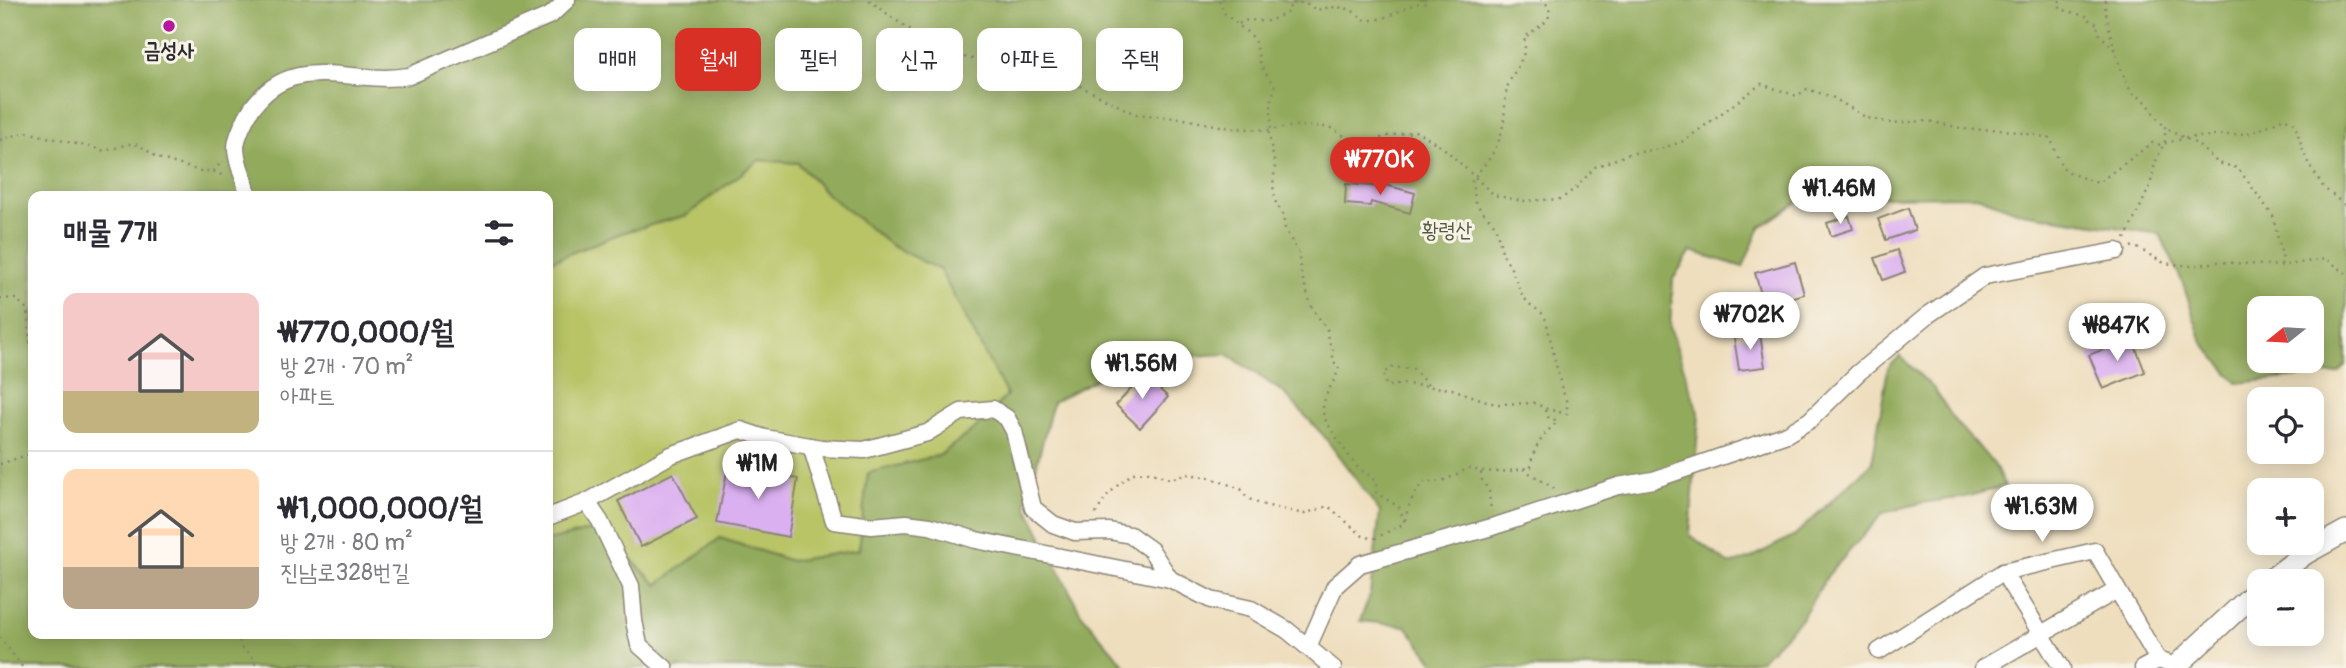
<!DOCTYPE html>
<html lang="ko">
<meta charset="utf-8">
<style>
:root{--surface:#fff;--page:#f2f2f3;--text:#2b2b33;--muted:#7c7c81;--line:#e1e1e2;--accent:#d93025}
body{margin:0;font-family:Pangolin,"Poor Story",sans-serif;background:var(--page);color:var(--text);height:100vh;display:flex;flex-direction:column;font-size:26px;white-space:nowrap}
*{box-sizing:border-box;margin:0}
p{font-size:23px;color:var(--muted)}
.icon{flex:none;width:38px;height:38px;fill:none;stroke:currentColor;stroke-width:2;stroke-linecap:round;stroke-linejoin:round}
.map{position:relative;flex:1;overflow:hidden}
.drawer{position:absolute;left:28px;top:191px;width:525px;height:448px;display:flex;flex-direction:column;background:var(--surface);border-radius:14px;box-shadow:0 4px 18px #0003}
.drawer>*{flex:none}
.top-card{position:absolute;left:574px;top:28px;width:665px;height:63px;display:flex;gap:14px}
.needle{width:46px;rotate:252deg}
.fabs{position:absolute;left:2247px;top:296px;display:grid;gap:14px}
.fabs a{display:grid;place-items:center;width:77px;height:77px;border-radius:14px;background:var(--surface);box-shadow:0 4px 18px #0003;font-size:35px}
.price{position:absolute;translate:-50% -60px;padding:0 16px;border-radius:24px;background:#fff;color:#222;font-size:23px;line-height:46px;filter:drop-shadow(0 2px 4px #0008)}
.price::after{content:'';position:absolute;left:50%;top:42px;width:21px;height:16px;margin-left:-10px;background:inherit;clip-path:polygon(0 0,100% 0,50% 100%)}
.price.active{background:var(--accent);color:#fff}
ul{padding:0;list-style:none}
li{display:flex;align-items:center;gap:21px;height:175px;padding:0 35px}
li+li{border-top:2px solid var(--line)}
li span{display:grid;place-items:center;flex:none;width:196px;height:140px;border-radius:14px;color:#555}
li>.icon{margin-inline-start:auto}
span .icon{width:84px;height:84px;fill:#fffc;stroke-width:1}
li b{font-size:30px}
h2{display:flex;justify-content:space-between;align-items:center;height:84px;padding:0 35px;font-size:30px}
.pill{padding:0 24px;border-radius:14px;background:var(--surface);box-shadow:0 4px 18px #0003;font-size:24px;line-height:63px}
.pill.active{background:var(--accent);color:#fff}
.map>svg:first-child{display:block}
</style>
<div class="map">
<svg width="2346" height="668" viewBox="0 0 2346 668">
<rect width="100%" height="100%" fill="#f7f3e8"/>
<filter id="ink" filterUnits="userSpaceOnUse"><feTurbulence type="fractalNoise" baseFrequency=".0143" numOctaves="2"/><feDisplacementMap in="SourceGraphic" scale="14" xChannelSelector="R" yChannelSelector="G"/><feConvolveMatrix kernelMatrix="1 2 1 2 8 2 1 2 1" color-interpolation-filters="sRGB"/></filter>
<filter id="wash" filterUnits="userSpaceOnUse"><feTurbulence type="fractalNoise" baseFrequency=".00686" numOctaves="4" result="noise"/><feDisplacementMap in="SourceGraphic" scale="28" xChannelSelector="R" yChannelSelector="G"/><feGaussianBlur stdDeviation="1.57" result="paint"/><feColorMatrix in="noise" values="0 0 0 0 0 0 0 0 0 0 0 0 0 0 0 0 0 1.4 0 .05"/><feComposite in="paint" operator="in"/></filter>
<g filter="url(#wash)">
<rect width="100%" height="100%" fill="#eedebd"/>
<!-- green -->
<polygon fill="#b8c466" stroke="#727848" stroke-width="2" points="759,160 798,163 826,193 892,246 940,270 1007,395 977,427 940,455 868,474 859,550 791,561 720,538 657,585 600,528 548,541 548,262 621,233 687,215"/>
<!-- forest -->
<path fill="#92aa5b" stroke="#5e6a43" stroke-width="2" fill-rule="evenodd" d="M0,0H2346V365L2339,373L2237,383L2202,342L2182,281L2160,234L2022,213L1977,196L1804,198L1760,227L1743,267L1691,251L1673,279L1670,327L1699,415L1690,535L1729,564L1749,559L1795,535L1872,463L1888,368L1900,356L1934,389L1957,424L1994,464L2005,486L1965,497L1921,503L1883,513L1828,575L1801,619L1761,660L1707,668H1438L1406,626L1360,621L1370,594L1380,512L1323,435L1284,393L1227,354L1134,359L1053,402L1026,505L1081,614L1127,668H0ZM759,160L798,163L826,193L892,246L940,270L1007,395L977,427L940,455L868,473L859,550L791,561L720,538L657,585L600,528L548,541V634H33V196H548V262L621,233L687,215ZM2259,308H2312V360H2259Z"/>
<g id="blocks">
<!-- building -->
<g fill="#dbb0f1">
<polygon points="1346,184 1382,187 1382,184 1415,193 1410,213 1371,202 1370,206 1345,204"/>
<polygon points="1908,208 1915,230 1886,240 1878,219"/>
<polygon points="1849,216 1853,229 1831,236 1827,223"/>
<polygon points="1897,250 1905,272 1883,280 1875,258"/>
<polygon points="1795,262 1804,294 1764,305 1755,273"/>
<polygon points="1760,334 1765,367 1739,370 1734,338"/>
<polygon points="2132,338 2145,372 2103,389 2089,355"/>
<polygon points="1144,375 1168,397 1140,428 1116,405"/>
<polygon points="728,466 798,479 788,537 717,523"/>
<polygon points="673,473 697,519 641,547 618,501"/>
</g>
</g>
</g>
<g filter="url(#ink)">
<use href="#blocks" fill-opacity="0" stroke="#8c8474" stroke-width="2"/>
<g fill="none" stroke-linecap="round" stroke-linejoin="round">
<!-- minor casing -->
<g stroke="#8c8474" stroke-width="19">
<g id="minor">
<path d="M248,196C246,180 236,164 236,148C236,137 246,117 252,108C294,50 351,86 409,76L551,15L567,0"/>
<polyline points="811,446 834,521 872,526 906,523 930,526 976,540 1170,579"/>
<polyline points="587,502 600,521 631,586 634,621 639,645 665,668"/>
<polyline points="548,517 587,502 671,455 741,430 765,438 821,448 864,450 927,433 961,412 993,409 1007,418 1014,431 1033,508 1053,524 1075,532 1109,531 1130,535 1151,550 1170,579 1211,600 1251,609 1287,630 1333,668"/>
<polyline points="2003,572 2062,668"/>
<polyline points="1308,647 1335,586 1360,564 1492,527 1618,486 1653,480 1787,434 1810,420 1858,373 1928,315 1985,276 2117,251"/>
<polyline points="1879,651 2003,572 2095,551 2158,660"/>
<polyline points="1983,668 2117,590"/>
<polyline points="2143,668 2158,660 2167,663"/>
</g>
</g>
<!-- major casing -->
<g stroke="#8c8474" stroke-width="24">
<g id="major">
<polyline points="2269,581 2306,553 2346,531"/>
<polyline points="2174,668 2259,589"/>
</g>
</g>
<!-- path -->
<g stroke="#8c8474" stroke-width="2.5" stroke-dasharray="2 5" stroke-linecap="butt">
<path d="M869,0L894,19L947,53L1074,83L1135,114L1179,118L1230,128L1268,130L1296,126L1329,127L1360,145L1387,136L1417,131L1446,150L1494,195L1522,201L1561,199L1577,187L1595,167L1629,154L1663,148L1684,141L1761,84L1797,96L1807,89L1832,97L1867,118L1891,123L1928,121L1970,130L1999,129L2051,138C2061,174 2064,171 2098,183L2152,143L2157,145L2187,138L2252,133L2284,118L2294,123L2307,161L2324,188L2346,206"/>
<path d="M1219,0L1224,13L1254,38L1261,66L1275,87L1271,101V127L1268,130L1275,166L1273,186L1276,203L1283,214L1285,229L1298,252L1302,277L1312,308L1327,329L1328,340L1333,350V361L1339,367C1336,381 1324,393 1323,408C1323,411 1323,415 1325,419C1327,424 1356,467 1359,469C1366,473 1369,475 1376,482V493L1399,507L1405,523"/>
<polyline points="2060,0 2058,5 2064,10 2089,17 2088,19 2099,25 2097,29 2100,35 2115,50"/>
<path d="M2105,0C2103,15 2122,78 2131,91C2135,97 2140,96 2145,101C2153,108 2153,117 2165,126"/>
<path d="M1239,24C1249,16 1257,23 1267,21C1274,19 1282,15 1288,12L1291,3H1306L1316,10C1329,7 1343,5 1354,12C1360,15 1360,20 1368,20C1390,21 1410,1 1425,3L1429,0"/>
<polyline points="0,140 26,132 106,151 127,144 139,145 158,158 200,171 213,171 224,176"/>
<polyline points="213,171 223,161"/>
<polyline points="2125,239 2150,186 2155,163 2165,141 2165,126 2172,132 2197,144 2218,163 2238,168 2273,216 2283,261 2280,266"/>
<polyline points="2131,247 2134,246 2164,263 2191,266 2218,262 2280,266 2326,259 2346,273"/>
<polyline points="0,298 16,299 27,309 33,372"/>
<path d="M1428,385L1413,369L1393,367L1383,373L1386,386L1404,384L1452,389L1495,404L1536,403L1544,408L1567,414V403L1561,386L1546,320L1543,314L1528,303L1521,293L1510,266L1503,255L1495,225L1476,204L1472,182C1478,170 1488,163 1494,151C1505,131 1504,114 1506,94C1507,76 1530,58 1524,38L1548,20C1551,9 1550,6 1541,0"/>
<polyline points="0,464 33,453"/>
<polyline points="1523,469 1555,489"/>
<polyline points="1481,472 1482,480 1489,491 1491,512"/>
<polyline points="1096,514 1105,498 1119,484 1133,473 1149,472 1170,479 1188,474 1208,477 1241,489 1247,498 1260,504 1304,514 1328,506 1363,536 1374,539 1405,523"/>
<path d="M1405,520C1407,507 1415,490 1425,481C1441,485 1455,475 1469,468C1489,474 1510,472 1531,467C1530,452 1546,431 1557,422L1553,418L1548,417L1544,408"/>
<polyline points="237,634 242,649 250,654 258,668"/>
<polyline points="0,637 23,668"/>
</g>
<!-- minor -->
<use href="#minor" stroke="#fff" stroke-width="16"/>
<!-- major -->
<use href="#major" stroke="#fff" stroke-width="21"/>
</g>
</g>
<!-- markers -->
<circle fill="#b5179e" stroke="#f7f3e8" stroke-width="2.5" cx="169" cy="26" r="7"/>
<g text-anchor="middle" stroke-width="6" stroke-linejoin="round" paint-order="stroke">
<!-- poi labels -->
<g font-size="21" font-weight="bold" fill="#2b2b2b" stroke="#f7f3e8">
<text x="169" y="57">금성사</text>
</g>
<!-- park labels -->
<g font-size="21" fill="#55593d" stroke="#f7f3e8">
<text x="1447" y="237">황령산</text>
</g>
</g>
</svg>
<div class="fabs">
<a><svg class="needle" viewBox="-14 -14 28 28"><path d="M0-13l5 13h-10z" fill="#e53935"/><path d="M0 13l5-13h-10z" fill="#7c7c81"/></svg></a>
<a><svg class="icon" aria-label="locate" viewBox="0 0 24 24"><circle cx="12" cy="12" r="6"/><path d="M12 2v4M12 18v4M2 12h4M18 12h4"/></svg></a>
<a>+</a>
<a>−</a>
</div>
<b class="price active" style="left:1380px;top:197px">₩770K</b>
<b class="price" style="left:1840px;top:226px">₩1.46M</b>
<b class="price" style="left:1750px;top:352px">₩702K</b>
<b class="price" style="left:2117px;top:363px">₩847K</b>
<b class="price" style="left:1142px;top:401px">₩1.56M</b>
<b class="price" style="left:758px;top:501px">₩1M</b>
<b class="price" style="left:2042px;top:544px">₩1.63M</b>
<div class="top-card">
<a class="pill">매매</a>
<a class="pill active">월세</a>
<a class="pill">필터</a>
<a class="pill">신규</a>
<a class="pill">아파트</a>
<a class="pill">주택</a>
</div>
<section class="drawer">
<h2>매물 7개<svg class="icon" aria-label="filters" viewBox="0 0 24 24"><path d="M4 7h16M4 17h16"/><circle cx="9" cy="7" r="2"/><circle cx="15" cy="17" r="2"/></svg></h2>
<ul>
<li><span style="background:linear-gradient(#f6c9c9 70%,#c2b280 0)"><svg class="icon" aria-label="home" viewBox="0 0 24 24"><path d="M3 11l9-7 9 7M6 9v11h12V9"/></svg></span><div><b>₩770,000/월</b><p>방 2개 · 70 m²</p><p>아파트</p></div></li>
<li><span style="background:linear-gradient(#ffd9b3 70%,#b9a48a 0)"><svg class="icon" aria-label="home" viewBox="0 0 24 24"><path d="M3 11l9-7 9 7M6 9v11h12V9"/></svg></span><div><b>₩1,000,000/월</b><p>방 2개 · 80 m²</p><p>진남로328번길</p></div></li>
</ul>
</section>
</div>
